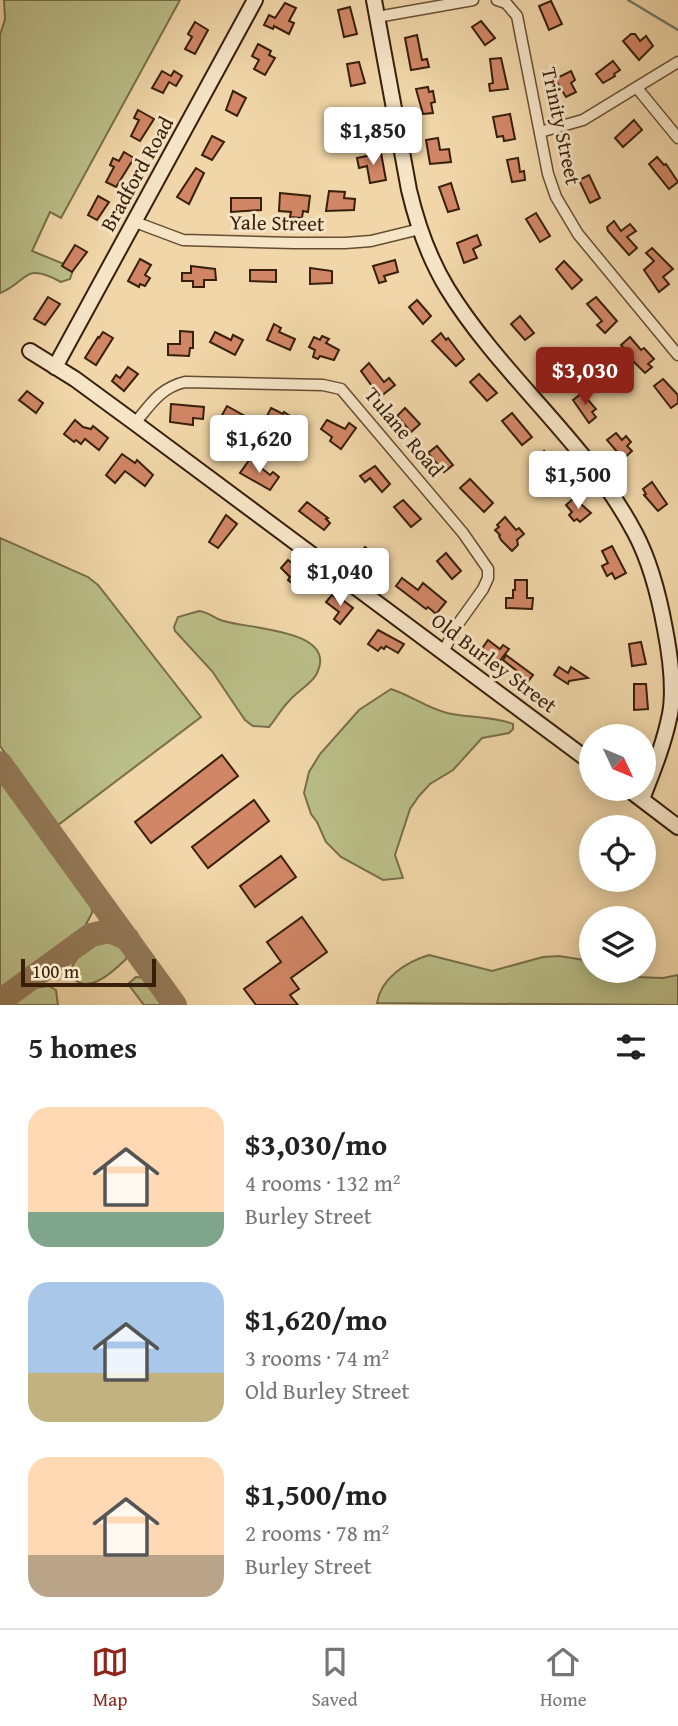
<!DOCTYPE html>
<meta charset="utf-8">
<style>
:root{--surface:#fff;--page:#f6f6f6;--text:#222;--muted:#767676;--line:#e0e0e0;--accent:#8f2418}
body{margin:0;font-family:"Gentium Book Plus",serif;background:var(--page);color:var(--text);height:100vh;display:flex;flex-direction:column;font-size:26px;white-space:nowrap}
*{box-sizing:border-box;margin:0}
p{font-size:23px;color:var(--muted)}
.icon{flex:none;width:38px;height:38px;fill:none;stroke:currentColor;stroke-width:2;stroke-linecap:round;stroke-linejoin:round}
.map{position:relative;height:1005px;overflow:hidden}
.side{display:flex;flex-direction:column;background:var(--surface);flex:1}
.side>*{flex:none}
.needle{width:46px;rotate:134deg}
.controls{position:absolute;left:579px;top:724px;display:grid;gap:14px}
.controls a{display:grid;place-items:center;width:77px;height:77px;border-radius:50%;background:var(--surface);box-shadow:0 4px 18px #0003;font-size:35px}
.scale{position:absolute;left:21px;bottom:18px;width:135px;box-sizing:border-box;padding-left:7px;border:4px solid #381f0a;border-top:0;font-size:19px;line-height:24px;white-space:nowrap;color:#381f0a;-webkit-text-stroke:5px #f5e4c6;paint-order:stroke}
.price{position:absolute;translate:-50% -60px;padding:0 16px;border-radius:7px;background:#fff;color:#222;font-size:23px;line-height:46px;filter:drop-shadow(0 2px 4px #0008)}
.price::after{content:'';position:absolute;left:50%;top:42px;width:21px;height:16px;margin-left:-10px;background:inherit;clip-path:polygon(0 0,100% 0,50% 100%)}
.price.on{background:var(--accent);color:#fff}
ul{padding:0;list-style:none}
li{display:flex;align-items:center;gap:21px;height:175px;padding:0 28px}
li span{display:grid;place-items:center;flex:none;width:196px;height:140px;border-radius:21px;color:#555}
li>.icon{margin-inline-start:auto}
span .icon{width:84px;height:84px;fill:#fffc;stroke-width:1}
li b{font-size:30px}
h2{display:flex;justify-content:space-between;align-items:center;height:84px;padding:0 28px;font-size:30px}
.dock{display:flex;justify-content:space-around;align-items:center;height:98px;border-top:2px solid var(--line);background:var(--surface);font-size:19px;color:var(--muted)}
.dock a{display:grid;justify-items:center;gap:4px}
.dock .on{color:var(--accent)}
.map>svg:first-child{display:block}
</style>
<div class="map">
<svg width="678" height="1005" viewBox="0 0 678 1005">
<rect width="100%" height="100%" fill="#f0d6a8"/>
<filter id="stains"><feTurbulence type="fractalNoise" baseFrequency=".00286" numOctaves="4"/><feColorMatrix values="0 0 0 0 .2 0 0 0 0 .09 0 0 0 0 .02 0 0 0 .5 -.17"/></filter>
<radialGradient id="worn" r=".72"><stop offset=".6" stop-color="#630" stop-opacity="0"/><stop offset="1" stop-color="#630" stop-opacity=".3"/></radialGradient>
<!-- green -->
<g fill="#babe88" stroke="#796e49" stroke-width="2">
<path d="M4,0H180L61,218L50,212L32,251L69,266L72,273L70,279L61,282C22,261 29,282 0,293V35L5,19Z"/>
<polygon points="0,538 88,577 98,585 201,717 58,825 0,746"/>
<path d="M199,611C209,612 215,619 224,621C247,629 341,629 316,675C310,685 296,692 289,701C281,709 276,719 269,727L253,726L245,720L212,671L175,631L174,627L178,617Z"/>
<path d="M391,689C410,695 427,708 447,713C469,718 493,716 513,724V729L509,733L482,738L453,770L430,784L419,796L410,809L395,855L403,878L383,880L341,857L326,842L317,822L311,814L304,793L309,772L320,754L359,710Z"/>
<polygon points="0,777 92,905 92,913 85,926 0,988"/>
<path d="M106,940C116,940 123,945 127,954L126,959C113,972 83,1000 70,972C74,956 91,945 106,940Z"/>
<path d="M429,955L492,971L543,957L559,956L591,961L592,971H622L636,977L663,978L678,975V1005L377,1003C381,978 406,962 429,955Z"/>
<polygon points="136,977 146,978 165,1005 144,1005 128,984"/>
<polygon points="49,986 56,990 58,1005 11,1005 34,988"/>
</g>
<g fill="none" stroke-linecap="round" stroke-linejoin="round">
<!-- stream -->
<polyline stroke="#737b6b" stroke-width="2.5" points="628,0 678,30"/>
<!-- taxiway -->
<g stroke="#947a59" stroke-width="24">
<polyline points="0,763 175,1005"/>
<polyline points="0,1001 91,935 109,931 128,939"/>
</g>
</g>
<!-- building -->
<g fill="#d18665" stroke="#381f0a" stroke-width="2">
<polygon points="551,1 562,24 549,30 539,6"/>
<polygon points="285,3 296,8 289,21 294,23 289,34 274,26 273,29 264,25 269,15 275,18"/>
<polygon points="350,7 357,34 344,37 338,10"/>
<polygon points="481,21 495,38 485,45 472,27"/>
<polygon points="195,22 208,30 195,54 185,49 192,37 188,34"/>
<polygon points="631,34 635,34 640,41 646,36 653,46 639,60 623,41"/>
<polygon points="417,35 422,60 427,59 429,67 411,70 405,38"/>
<polygon points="258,44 271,51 269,55 275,58 265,75 254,69 259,60 252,56"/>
<polygon points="501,58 508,89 490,91 489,84 493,83 490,59"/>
<polygon points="613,61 620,70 614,74 615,76 603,83 596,74"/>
<polygon points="359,62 365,83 351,86 347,64"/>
<polygon points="162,71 171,76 174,71 182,76 176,86 169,82 163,93 152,88"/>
<polygon points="571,71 575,80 571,83 576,92 566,97 555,79"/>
<polygon points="428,87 429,92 433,91 435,102 431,103 433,113 423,114 416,89"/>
<polygon points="233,91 246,98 237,116 226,110"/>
<polygon points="367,109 372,134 361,136 356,146 352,124 358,123 355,111"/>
<polygon points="138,110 154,119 140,141 131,136 139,120 134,118"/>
<polygon points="510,114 515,139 504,141 503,136 497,137 493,117"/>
<polygon points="634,120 642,130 623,147 615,138"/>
<polygon points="212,136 224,142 212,160 202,155"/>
<polygon points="438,138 440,150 449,149 451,162 430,164 426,140"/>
<polygon points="124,152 134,158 116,187 106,182 114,167 110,165 113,158 119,161"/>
<polygon points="381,153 386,180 370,183 367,166 359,168 357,158"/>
<polygon points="657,157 664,165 666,164 678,182 669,189 649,164"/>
<polygon points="518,158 520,172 524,171 525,180 512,182 507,160"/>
<polygon points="196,168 204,173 189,204 177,197"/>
<polygon points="589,175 600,198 590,203 579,180"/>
<polygon points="451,183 459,209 448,212 439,187"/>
<polygon points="329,191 345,192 344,198 355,199 354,210 326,211"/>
<polygon points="280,193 310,196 308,212 303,211 302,218 290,217 291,212 279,211"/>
<polygon points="98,196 109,202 97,220 88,215"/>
<polygon points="231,198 261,198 261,210 231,212"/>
<polygon points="536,213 550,236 540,242 526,219"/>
<polygon points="614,221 621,231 630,224 636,231 627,237 637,248 629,255 608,231 607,227"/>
<polygon points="477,235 481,245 473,249 477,258 464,263 457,243"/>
<polygon points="75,245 87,252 72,272 62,266"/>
<polygon points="652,248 673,269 663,277 669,284 659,292 644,270 654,261 646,253"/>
<polygon points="140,259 151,265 145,275 150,278 145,286 140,284 139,287 128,281"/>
<polygon points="395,260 398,272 384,276 386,281 379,283 373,266"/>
<polygon points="564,261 582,280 572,289 556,269"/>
<polygon points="191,266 215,269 216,280 204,280 204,287 193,287 193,281 182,281 182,273 191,273"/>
<polygon points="310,268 332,271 332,283 310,284"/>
<polygon points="250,270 276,270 276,282 250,281"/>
<polygon points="48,297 60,304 45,325 34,319"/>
<polygon points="596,297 617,321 605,333 597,325 602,321 587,304"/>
<polygon points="417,300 431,316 423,324 409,307"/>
<polygon points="520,316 534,333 525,340 511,324"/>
<polygon points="274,324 281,328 279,332 295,339 290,350 267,340"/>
<polygon points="180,331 193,332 193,348 190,348 189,356 168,355 168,344 180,344"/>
<polygon points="103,332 113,338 96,365 85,358 98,337 99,338"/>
<polygon points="215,332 231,340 233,335 243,340 235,355 210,342"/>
<polygon points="441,333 446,340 448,338 464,359 456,366 432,341"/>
<polygon points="322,336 329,339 326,343 339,350 334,360 320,356 318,359 313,357 315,350 309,347 314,337 320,340"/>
<polygon points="630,337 641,350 644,348 654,359 648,364 652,367 645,373 631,359 632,357 621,345"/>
<polygon points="546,350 565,372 555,381 537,358"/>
<polygon points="369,363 384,382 389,378 395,385 380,397 361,371"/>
<polygon points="128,367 138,374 124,391 112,381 116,375 120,378"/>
<polygon points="479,374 497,393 487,401 470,382"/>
<polygon points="663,379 678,395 678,403 671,408 654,386"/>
<polygon points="27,391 43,403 36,413 19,400"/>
<polygon points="582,393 596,409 592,412 596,417 589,423 573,400"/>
<polygon points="171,404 204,407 203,419 193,418 193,425 170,422"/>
<polygon points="227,406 250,419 245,429 221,417"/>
<polygon points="271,408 283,414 284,412 296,420 290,431 266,418"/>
<polygon points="405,408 420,424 411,432 397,416"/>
<polygon points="512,413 532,437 522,445 502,421"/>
<polygon points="75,420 83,427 91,429 93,426 108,438 99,450 85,439 81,444 76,440 74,442 64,434"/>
<polygon points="327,420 345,429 349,423 356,428 341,449 330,441 332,437 321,429"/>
<polygon points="616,433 622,440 626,436 631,442 627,446 632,451 623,459 607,440"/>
<polygon points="437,446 453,465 444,472 428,453"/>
<polygon points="544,451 549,457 551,455 558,467 550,475 536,458"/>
<polygon points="122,454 135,463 137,460 153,475 145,486 125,471 115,483 106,475"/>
<polygon points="250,459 270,475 273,472 279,477 270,490 240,473"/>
<polygon points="375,466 390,484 382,492 370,478 365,482 360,476"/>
<polygon points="470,479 493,503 484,512 460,488"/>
<polygon points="652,482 667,504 658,511 644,495 646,494 643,489"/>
<polygon points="574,498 591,513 580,522 577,519 574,521 569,515 572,512 566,505"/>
<polygon points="403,500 421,519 411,527 394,507"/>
<polygon points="307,502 328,518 326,519 330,523 324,530 299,511"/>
<polygon points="226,515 237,524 218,548 209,542"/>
<polygon points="505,517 516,530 519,528 524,534 517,540 518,545 512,551 501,540 499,536 500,535 495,530 499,527 497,525"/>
<polygon points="612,546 626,573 615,579 612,573 607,576 602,566 608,563 602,551"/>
<polygon points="365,547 384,562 378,571 358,556"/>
<polygon points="446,553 461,571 452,579 437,561"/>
<polygon points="288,560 312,578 302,591 288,580 290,577 281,568"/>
<polygon points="402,578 418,590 423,583 446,602 436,614 428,607 426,609 396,586"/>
<polygon points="515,580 527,580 527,598 533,598 532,609 506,608 506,598 513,598 513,590 515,590"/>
<polygon points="332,595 338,600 340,598 353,608 340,624 334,619 339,612 326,602"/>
<polygon points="378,630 404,644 398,653 386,646 384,649 381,647 378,651 368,644"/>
<polygon points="488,640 500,649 503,645 509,649 498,663 481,650"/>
<polygon points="641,642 646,664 632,666 629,644"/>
<polygon points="506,655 533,675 526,684 514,675 517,671 503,660"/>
<polygon points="559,667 568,673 571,667 588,678 569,681 568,684 554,675"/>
<polygon points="634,684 646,684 648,709 634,710"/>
<polygon points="222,755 238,776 151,843 135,822"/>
<polygon points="254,800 269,821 208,868 192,847"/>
<polygon points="281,856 296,877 255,907 240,886"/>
<polygon points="302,917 327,952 291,978 299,989 290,995 298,1005 256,1005 244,989 281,962 267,942"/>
</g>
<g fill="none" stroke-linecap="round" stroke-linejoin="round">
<!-- street casing -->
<g stroke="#664d32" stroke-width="13">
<g id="street">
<polyline points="497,0 506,3 517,16 548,174 556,197 578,234 678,355"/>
<polyline points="377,17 473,0"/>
<polyline points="637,88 678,138"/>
<polyline points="540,132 583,120 678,62"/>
<polyline points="135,222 183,240 295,243 345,243 371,241 420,229"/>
<path d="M135,423C151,404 160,388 185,382L323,385L341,389L463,533L488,569V578L483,589L458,624L443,652"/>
</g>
</g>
<!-- secondary casing -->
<g stroke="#381f0a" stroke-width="18">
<g id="secondary">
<path d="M374,0L409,190C417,224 429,258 447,288C501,376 587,442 635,533C651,563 659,596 665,629C670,655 675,687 670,714C664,744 653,771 642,799"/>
<polyline points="30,351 75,379 135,423 592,763"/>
<polyline points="55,367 255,0"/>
<polyline points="628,789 678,827"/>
</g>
</g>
<!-- street -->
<use href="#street" stroke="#f5e4c6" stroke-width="10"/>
<!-- secondary -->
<use href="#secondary" stroke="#f5e4c6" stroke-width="14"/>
</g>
<g text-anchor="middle" stroke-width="6" stroke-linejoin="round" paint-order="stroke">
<!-- street labels -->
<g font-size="21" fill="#381f0a" stroke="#f5e4c6">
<text transform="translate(561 126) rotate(78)" y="7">Trinity Street</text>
<text transform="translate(137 174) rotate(-61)" y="7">Bradford Road</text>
<text transform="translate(277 223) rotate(1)" y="7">Yale Street</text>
<text transform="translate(404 432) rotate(50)" y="7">Tulane Road</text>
<text transform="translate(494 663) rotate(37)" y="7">Old Burley Street</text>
</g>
</g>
<rect width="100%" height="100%" filter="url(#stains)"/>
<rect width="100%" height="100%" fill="url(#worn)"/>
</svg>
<div class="controls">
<a><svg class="needle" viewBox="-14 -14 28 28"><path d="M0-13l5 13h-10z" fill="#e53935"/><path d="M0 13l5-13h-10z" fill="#767676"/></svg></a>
<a><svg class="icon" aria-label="locate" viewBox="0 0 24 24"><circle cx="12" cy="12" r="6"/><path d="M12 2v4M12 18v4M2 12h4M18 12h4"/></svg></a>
<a><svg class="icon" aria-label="layers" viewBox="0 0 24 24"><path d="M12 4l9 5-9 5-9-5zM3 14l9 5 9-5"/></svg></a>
</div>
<div class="scale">100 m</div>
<b class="price" style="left:373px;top:167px">$1,850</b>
<b class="price on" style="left:585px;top:407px">$3,030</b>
<b class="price" style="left:259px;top:475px">$1,620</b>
<b class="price" style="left:578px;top:511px">$1,500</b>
<b class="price" style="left:340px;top:608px">$1,040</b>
</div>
<section class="side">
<h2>5 homes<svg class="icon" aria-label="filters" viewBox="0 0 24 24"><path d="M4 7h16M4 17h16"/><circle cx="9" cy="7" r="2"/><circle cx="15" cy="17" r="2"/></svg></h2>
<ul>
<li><span style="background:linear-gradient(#ffd9b3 75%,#7fa58c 0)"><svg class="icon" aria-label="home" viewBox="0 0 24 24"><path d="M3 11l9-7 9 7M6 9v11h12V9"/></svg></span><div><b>$3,030/mo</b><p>4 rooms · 132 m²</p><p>Burley Street</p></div></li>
<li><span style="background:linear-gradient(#a9c7e8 65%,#c2b280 0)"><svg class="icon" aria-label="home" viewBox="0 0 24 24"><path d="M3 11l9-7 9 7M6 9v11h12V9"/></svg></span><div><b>$1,620/mo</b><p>3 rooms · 74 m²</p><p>Old Burley Street</p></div></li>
<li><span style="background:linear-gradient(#ffd9b3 70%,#b9a48a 0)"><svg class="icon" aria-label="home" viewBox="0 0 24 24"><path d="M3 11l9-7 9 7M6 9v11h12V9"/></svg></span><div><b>$1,500/mo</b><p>2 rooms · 78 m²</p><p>Burley Street</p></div></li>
</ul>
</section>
<nav class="dock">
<a class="on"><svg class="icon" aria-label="map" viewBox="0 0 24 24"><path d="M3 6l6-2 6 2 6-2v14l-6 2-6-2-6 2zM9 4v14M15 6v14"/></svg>Map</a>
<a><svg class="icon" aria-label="saved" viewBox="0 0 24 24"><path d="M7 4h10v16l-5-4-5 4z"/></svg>Saved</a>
<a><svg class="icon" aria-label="home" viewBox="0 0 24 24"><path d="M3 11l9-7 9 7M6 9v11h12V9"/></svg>Home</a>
</nav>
